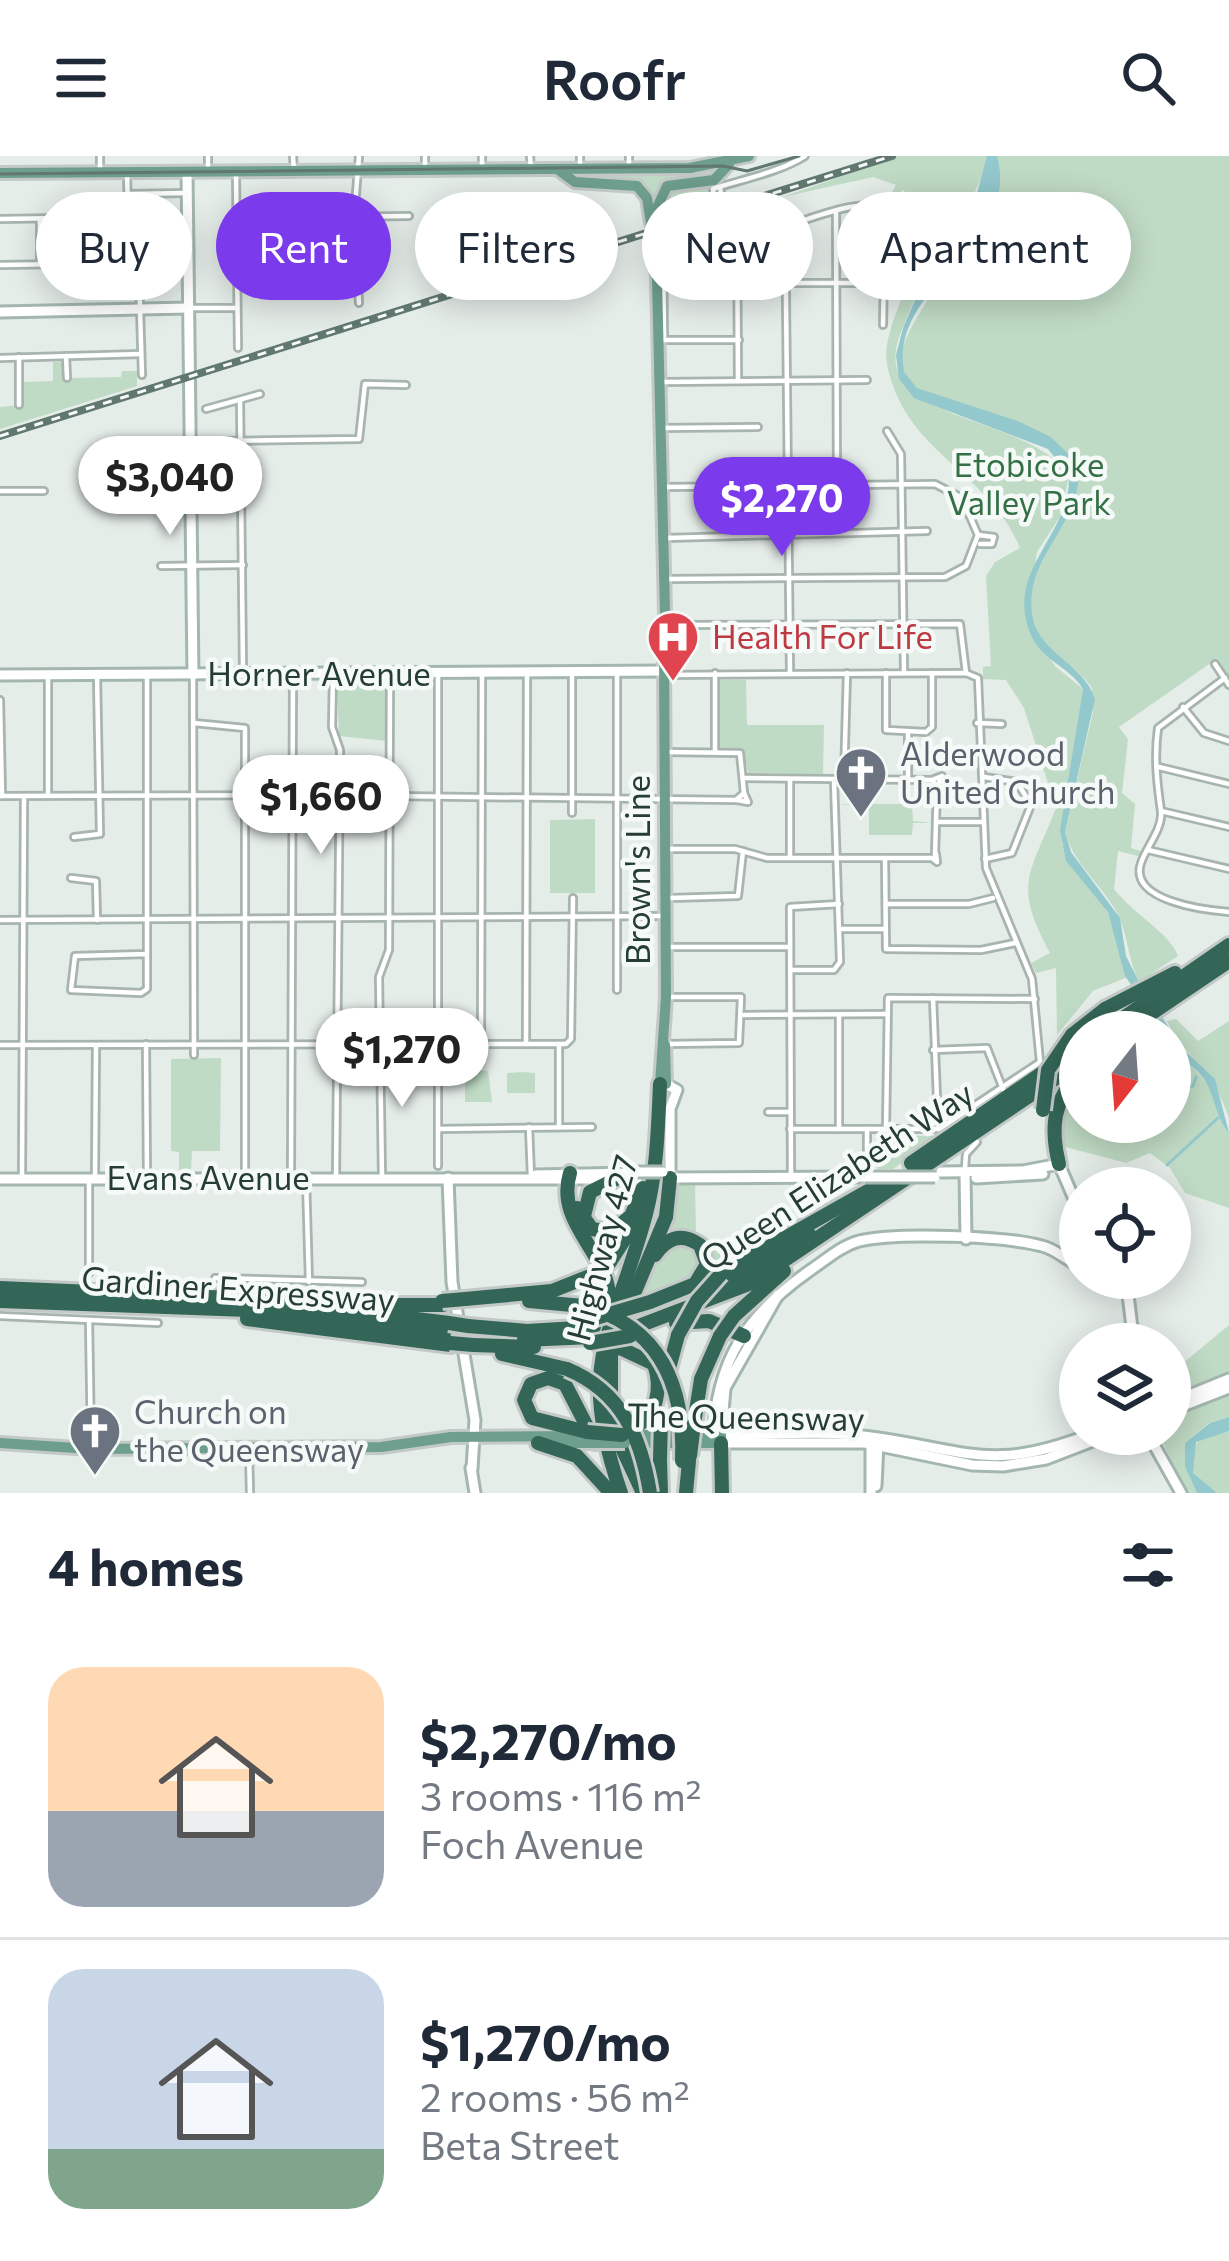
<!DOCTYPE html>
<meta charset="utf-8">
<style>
:root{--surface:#fff;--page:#f6f6f7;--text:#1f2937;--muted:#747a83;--line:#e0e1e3;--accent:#7c3aed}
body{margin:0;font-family:Commissioner,sans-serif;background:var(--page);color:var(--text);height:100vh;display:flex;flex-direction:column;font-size:45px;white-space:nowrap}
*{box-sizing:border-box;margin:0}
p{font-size:39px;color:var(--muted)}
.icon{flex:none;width:66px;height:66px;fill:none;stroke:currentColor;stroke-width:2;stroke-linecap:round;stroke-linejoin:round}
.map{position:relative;height:1337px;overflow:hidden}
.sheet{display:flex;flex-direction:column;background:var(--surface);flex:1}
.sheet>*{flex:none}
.hud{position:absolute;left:36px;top:36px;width:1158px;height:108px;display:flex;gap:24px}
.needle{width:78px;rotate:197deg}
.buttons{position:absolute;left:1059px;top:855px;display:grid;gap:24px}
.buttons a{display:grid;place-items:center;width:132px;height:132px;border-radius:50%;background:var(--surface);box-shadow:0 6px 30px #0003;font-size:60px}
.price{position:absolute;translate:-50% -102px;padding:0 27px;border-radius:42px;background:#fff;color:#222;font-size:39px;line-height:78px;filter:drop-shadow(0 3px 6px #0008)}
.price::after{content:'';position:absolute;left:50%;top:72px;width:36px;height:27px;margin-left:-18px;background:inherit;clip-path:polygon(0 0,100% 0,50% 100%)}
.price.active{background:var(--accent);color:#fff}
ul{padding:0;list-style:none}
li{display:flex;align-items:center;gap:36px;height:300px;padding:0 48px}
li+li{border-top:3px solid var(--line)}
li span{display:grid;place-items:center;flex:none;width:336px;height:240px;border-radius:36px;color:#555}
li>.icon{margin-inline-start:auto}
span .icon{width:144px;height:144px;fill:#fffc;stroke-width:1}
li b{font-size:51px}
h2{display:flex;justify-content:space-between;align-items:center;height:144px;padding:0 48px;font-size:51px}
.tag{padding:0 42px;border-radius:54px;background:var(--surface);box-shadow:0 6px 30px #0003;font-size:42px;line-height:108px}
.tag.active{background:var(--accent);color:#fff}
header{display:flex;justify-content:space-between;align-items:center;height:156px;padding:0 48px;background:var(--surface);font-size:54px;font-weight:600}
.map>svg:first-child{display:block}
</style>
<header><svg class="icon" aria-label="menu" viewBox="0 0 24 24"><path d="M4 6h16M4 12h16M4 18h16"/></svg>Roofr<svg class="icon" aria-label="search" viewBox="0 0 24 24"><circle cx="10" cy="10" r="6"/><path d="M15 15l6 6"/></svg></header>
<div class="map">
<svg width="1229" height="1337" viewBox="0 0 1229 1337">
<rect width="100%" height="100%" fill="#e5ede9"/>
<!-- green -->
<g fill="#c0dbc5">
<path d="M898,0H987C985,21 974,33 969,52C966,63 968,75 962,85C955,96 944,102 935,111C919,127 910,155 901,176C863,269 1030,256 1069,320L1061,359L1037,396L1026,465L1055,510L1083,533L1062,688L1108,756L1128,821L1093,835L1057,879L1056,812L1036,817L1031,807L1050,797C1012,727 1030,719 1056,652L1024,552L1006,524L983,523V511L991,510L986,420L995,406L1020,392C987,313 904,297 887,208C878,160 954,74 903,34L887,46L896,29L873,21L783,41Z"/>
<path d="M997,0H1229V526L1215,504L1119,571L1128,583L1122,637L1135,648L1131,692L1144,696L1142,701L1118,695L1114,733C1133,758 1170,777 1178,800L1139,826C1128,804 1127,773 1116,755C1100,727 1074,708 1065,676L1093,556L1092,532C1077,510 1045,495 1034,470C1014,422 1076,366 1079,313L1051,281L917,232C886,208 909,175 924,150C930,140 933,126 942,117C948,111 958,109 965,102C989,81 1005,31 997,0Z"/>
<polygon points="709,18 661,31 653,50 646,34 581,21"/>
<polygon points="706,29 717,48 659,67 668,34"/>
<polygon points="334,64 350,65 353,89 324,89 324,69"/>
<polygon points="523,78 537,85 534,101 499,112 499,87"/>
<polygon points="53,206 70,206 72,222 121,221 122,215 137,215 137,230 0,273 0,251 22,249 22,226 53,225"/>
<polygon points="719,524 746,524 747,569 824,569 823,618 748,617 743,593 719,592"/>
<polygon points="337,525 385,525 387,585 339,580"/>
<polygon points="840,648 912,648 913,665 932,667 913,667 912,679 869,679 869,651"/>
<polygon points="595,663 595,737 550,737 550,664"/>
<path d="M1176,863L1198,885L1229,865V962C1214,916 1187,904 1167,865Z"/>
<polygon points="1170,887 1208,928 1229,977 1229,1052 1185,1037 1170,1012 1150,997 1126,1007 1058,989 1057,959 1080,921 1080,966 1170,966"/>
<polygon points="221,902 220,995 192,995 191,1016 179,1016 179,996 171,995 171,903"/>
<polygon points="465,913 488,915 492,946 465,946"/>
<polygon points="522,916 535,917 535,937 507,937 507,917"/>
<polygon points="883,979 936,980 940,979 893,1013 878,1013 872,1006 872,989"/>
<polygon points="695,1025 696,1078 724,1102 762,1092 698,1137 628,1159 701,1126 704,1089 663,1085 675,1048 674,1030"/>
<polygon points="680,1083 703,1097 698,1123 632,1148 658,1098"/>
<polygon points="1229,1169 1229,1217 1170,1241 1170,1218"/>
<polygon points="1229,1236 1229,1261 1209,1267 1185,1287 1185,1311 1197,1337 1186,1337 1159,1278 1170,1278 1170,1260"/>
<polygon points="1229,1275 1229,1337 1217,1337 1194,1320 1190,1299 1200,1282"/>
</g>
<!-- water -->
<g fill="#93c8cc">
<path d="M987,0H997C1022,92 888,127 904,216L917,232L1020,266L1051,281L1078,308C1086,368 1020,401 1033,463C1040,497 1085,509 1095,543L1065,676L1071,696L1120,762L1126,800L1142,832L1185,895L1215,923L1229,977C1215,960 1215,939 1204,923C1191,905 1170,900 1170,876H1164L1125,820L1108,756L1066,705L1060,674L1083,533C1070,511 1042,505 1031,479C1003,414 1072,379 1069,319L1048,293L914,242L899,223L896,199L903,172L921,130L965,82Z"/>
<polygon points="1229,1261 1229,1275 1196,1286 1193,1317 1217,1337 1197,1337 1185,1311 1185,1287 1210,1267"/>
</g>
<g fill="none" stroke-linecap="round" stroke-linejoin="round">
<!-- stream -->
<g stroke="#93c8cc" stroke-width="3">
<polyline points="980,72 993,83"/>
<polyline points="999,84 1033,88 1062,113"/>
<polyline points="1185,931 1193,930 1196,921"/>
<polyline points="1177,934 1180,932"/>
<polyline points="1167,1009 1218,962"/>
</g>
<!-- street casing -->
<g stroke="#a8b5af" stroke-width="10">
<g id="street">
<polyline points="100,0 100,16"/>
<polyline points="208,0 208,16"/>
<polyline points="293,0 294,15"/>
<polyline points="425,0 425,13"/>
<polyline points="482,0 482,13"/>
<polyline points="530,0 531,13"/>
<polyline points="629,0 629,12"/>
<polyline points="580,12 580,0"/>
<polyline points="127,16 129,102 139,120 142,219"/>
<polyline points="236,17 238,192"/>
<path d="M720,32L722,41L714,42L713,33C739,24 778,17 805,0"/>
<polyline points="128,38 187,37"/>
<polyline points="156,38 158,87 188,87"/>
<polyline points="836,56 837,330"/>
<polyline points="327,61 409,60"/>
<polyline points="0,63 128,61"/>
<polyline points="40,63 40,108"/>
<polyline points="737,64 738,225"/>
<path d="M786,70C817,61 862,40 892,54L896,62L884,115L883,169"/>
<polyline points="0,109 131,107"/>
<polyline points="664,127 884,127"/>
<polyline points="359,147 354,62 359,0"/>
<polyline points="189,152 237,152"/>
<polyline points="664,184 663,86 785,50 790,517"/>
<polyline points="666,184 739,184"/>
<polyline points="66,200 67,222"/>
<polyline points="19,201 19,249"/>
<polyline points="0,202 141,198"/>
<polyline points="663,226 867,224"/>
<polyline points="240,244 243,514"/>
<polyline points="206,253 260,238"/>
<polyline points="661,272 758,271"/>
<polyline points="887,275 901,298 904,516"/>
<polyline points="159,286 359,283 365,228 406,229"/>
<polyline points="664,331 935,328 962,342 978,379 966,410 945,421 668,423"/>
<polyline points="0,335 44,335"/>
<polyline points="978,379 994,381 992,388 980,388"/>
<polyline points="666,382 927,375"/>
<polyline points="161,410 243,409"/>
<polyline points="669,469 960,468 966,517"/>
<polyline points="1215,508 1229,529"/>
<polyline points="617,517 617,834"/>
<polyline points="715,517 715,595"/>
<polyline points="886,517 886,574 926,576 932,571 932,517"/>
<polyline points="572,518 572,657"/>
<polyline points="147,519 147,833 141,837 71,834 75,800 147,798"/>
<polyline points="193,519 194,899"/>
<polyline points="666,519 966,517 978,522 986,712 1032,823 1040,906 939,973 790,973"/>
<polyline points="333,520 332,571 340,594 336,1021"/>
<path d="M1225,522L1158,572C1154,601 1157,627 1161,655C1163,673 1146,691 1141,707C1128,745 1205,754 1229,756"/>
<polyline points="0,544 2,640"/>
<polyline points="1183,551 1204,577 1229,585"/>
<polyline points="194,567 245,572 245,1021"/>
<polyline points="977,567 1002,568"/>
<polyline points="908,576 908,624"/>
<polyline points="1159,611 1229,628"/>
<polyline points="984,621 1017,626 1031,649 1012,697 985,703"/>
<polyline points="745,622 932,624 937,631 935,699"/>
<polyline points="790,624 790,702"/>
<polyline points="844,624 847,517"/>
<polyline points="932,624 942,620 937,631"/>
<polyline points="48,639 48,518"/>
<polyline points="0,640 341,639"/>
<polyline points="389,640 736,644 744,637 740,597 665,596"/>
<polyline points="737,644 748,646 744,637"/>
<polyline points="1161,655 1229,671"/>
<polyline points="937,666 984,666"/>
<polyline points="74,681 100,678 97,521"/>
<polyline points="669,693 735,693 767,702 932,702 937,706 936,698"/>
<polyline points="1148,694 1229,713"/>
<polyline points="885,702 886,793 981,794 1015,787"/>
<polyline points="71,722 96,725 97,764"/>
<polyline points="670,742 738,740 743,695"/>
<polyline points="886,748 969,748 993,742"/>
<polyline points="0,764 665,760"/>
<polyline points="839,773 885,773"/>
<polyline points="669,791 789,791"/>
<polyline points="792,814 834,814 840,806 834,624"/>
<polyline points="933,842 937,942"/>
<polyline points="744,859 887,858"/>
<polyline points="839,859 839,973"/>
<polyline points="146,888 147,1020"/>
<polyline points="481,888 482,518"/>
<polyline points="526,888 527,518"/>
<polyline points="559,888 559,971"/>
<polyline points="665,888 739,887 741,841 666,841"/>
<polyline points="0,889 566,888 571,883 573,742"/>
<polyline points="933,894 987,892 1003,933"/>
<polyline points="768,956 790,956"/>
<polyline points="529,971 531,1020"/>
<polyline points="438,973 592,971"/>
<polyline points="886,974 888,842 1035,843"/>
<polyline points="867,996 867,973"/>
<polyline points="438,1010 438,518"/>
<polyline points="965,1012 966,998 977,986"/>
<polyline points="22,1020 24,641"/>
<polyline points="791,1020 790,751 839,748"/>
<polyline points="291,1021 293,519"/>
<polyline points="382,1021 379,821 389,794 390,519"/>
<polyline points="95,1022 96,890"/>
<polyline points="306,1023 309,1126"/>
<polyline points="89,1027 89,1117"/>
<polyline points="215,1122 362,1126"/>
<polyline points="0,1160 158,1167"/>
<polyline points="89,1164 91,1290"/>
<polyline points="249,1296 250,1337"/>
</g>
</g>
<!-- secondary casing -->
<g stroke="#a4b7af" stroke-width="15">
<g id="secondary">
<polyline points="187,16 193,519"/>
<polyline points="0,156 189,152"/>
<polyline points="0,519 666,515"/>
<polyline points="666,928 677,934 670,953 670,1022"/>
<polyline points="941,1016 1023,1015 1059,1008 1080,1057"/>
<polyline points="965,1016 966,1083"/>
<polyline points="536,1019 632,1017"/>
<polyline points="448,1022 452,1126 475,1264 472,1313"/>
<polyline points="669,1022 865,1021"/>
<polyline points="976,1022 1043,1018"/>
<polyline points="0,1023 637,1023"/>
<path d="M1080,1110C1070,1107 1056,1093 1042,1090C1004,1080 897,1076 859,1085C841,1090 827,1103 812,1113C746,1159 715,1205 713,1287H865L972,1309L1003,1310L1046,1303L1111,1278"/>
<polyline points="1126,1122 1134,1188"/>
<path d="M778,1139L725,1232L721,1279C770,1279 823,1274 871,1281C968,1294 991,1317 1091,1278"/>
<polyline points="1170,1247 1229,1223"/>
<polyline points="1170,1255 1229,1232"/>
<polyline points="1148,1278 1181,1337"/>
<polyline points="471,1312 475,1337"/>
<polyline points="876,1330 878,1287"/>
<polyline points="871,1337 871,1286"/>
</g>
</g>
<!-- primary casing -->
<g stroke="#c2c9c6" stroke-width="16">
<g id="primary">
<polyline points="557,13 575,26 637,30 647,42 651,67"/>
<polyline points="0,17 690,12 749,0"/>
<polyline points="655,56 667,30 714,24 729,8"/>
<polyline points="656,83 666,497"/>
<polyline points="664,495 666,841 660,928 666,928 665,889"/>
<polyline points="631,1279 721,1279 721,1287"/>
<polyline points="0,1287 91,1293 381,1291 451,1281 586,1280"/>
<polyline points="556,1287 588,1287"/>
<polyline points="634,1287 713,1287"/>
</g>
</g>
<!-- highway casing -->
<g stroke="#c2c9c6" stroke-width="20">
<g id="highway">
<polyline points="1103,876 1229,789"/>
<polyline points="1124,876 1229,805"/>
<polyline points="1072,879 1105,853 1175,817"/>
<polyline points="911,1007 1080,891"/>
<path d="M1059,1008C1050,971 1053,945 1080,916"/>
<path d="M570,1017C554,1071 614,1098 609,1150"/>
<polyline points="577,1052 592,1073 611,1076 631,1060 643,1032"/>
<polyline points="584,1060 590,1036 616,1023"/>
<polyline points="610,1106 635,1067"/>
<polyline points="721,1118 882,1027"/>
<polyline points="726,1129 809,1078"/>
<polyline points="0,1132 255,1143 449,1167"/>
<polyline points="465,1143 552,1135 595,1118"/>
<polyline points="0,1145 248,1154 449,1177"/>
<polyline points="529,1145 583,1150"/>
<path d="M650,1146L695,1128L707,1108L700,1089C681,1076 667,1082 655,1099"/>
<polyline points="362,1149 443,1149"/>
<polyline points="626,1157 666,1061 670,1022"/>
<polyline points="734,1160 784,1115"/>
<polyline points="247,1163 451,1189"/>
<polyline points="676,1167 709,1165 744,1180"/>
<polyline points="468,1170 527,1175 594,1171"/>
<polyline points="628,1174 749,1128 1080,906"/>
<polyline points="524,1184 592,1181"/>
<polyline points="473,1189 534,1191"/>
<polyline points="502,1198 567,1213"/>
<polyline points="667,1220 678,1179"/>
<path d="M604,1252L615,1267L634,1271C658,1261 662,1231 654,1208L620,1192"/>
<polyline points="611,1256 611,1200 623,1156"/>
<polyline points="694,1268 701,1223 720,1180"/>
<polyline points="587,1276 532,1262 524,1244 531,1228 548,1222 565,1228 595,1286"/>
<polyline points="615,1277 643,1337"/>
<polyline points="538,1287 577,1300 611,1337"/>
<polyline points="721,1287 722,1337"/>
<polyline points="660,1304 661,1337"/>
<path d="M621,1337C575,1204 613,1181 646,1058C657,1016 658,972 660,928"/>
<polyline points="686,1337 689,1305"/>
</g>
</g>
<!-- street -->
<use href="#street" stroke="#fff" stroke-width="4.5"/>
<!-- secondary -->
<use href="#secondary" stroke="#fff" stroke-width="9"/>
<!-- primary -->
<use href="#primary" stroke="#6e9e8d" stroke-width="10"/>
<!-- highway -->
<use href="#highway" stroke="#346657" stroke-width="14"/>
<!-- tram -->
<polyline stroke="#617870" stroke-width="3" points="0,18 723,10 747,15 799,0"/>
<!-- rail casing -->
<g stroke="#617870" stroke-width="8">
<g id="rail">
<polyline points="459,132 488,104 491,51"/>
<polyline points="0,280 892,0"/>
</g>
</g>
<!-- rail -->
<use href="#rail" stroke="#f5f9f7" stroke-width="3" stroke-dasharray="9" stroke-linecap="butt"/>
<!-- secondary-bridge casing -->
<g stroke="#a4b7af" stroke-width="15" stroke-linecap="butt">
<g id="secondary-bridge">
<polyline points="637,1016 663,1016"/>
<polyline points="865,1021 935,1021"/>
</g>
</g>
<!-- primary-bridge casing -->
<g stroke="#c2c9c6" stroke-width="16" stroke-linecap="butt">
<g id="primary-bridge">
<polyline points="655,66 656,83"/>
<polyline points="588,1287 625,1287"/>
</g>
</g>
<!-- highway-bridge casing -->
<g stroke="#c2c9c6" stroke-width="20" stroke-linecap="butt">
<g id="highway-bridge">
<polyline points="1043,954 1048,914 1072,879"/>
<polyline points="595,1118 610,1106"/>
<polyline points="442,1145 465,1143"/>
<path d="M583,1150C661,1170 685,1231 682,1305"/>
<polyline points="589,1164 650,1146"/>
<polyline points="449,1167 468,1170"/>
<polyline points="678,1179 697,1145 721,1118"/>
<polyline points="720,1180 734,1160"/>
<polyline points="450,1187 473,1189"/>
<polyline points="590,1187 630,1180"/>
<path d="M567,1213C622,1236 641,1281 650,1337"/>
<polyline points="587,1276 622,1279"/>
<polyline points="690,1300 694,1268"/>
<polyline points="660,1304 661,1264"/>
</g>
</g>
<!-- secondary-bridge -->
<use href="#secondary-bridge" stroke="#fff" stroke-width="9"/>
<!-- primary-bridge -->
<use href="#primary-bridge" stroke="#6e9e8d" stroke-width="10"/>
<!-- highway-bridge -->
<use href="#highway-bridge" stroke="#346657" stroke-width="14"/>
</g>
<!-- icons -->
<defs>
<g id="hospital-pin" transform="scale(2.7)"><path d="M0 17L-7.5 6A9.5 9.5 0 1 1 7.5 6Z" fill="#e0444e" stroke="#f5f9f7"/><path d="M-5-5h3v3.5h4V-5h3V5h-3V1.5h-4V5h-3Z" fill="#fff"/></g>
<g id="church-pin" transform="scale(2.7)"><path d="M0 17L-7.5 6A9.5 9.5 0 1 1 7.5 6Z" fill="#6b7280" stroke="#f5f9f7"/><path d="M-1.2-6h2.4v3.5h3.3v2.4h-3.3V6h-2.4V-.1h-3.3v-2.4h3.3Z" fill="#fff"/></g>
</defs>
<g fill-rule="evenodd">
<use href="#hospital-pin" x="673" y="481"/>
<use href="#church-pin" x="861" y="617"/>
<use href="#church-pin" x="95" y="1275"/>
</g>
<g text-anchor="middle" stroke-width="9" stroke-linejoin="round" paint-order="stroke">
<!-- park labels -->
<g font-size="33" fill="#347045" stroke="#f5f9f7">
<text x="1029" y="321">Etobicoke<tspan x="1029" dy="38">Valley Park</tspan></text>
</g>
<!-- health labels -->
<g font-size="33" fill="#be3a42" stroke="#f5f9f7" text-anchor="start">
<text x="712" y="493">Health For Life</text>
</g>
<!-- street labels -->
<g font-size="33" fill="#263d35" stroke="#f5f9f7">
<text x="319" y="530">Horner Avenue</text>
<text transform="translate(638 714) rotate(-90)" y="12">Brown's Line</text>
<text transform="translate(837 1020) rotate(-33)" y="12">Queen Elizabeth Way</text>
<text x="208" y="1034">Evans Avenue</text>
<text transform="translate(602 1092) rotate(-75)" y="12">Highway 427</text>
<text transform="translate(238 1133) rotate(4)" y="12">Gardiner Expressway</text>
<text transform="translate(746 1261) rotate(1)" y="12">The Queensway</text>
</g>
<!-- worship labels -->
<g font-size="33" fill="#5b616d" stroke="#f5f9f7" text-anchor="start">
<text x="900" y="610">Alderwood<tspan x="900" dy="38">United Church</tspan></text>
<text x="134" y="1268">Church on<tspan x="134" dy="38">the Queensway</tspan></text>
</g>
</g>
</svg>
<div class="buttons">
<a><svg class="needle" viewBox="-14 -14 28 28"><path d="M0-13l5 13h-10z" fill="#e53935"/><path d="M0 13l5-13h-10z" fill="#747a83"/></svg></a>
<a><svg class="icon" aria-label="locate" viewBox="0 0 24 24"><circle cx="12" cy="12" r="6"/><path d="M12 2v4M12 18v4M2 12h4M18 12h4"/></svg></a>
<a><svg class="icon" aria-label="layers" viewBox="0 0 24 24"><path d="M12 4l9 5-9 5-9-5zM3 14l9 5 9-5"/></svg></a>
</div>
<b class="price" style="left:170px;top:382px">$3,040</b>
<b class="price active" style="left:782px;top:403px">$2,270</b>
<b class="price" style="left:321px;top:701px">$1,660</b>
<b class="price" style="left:402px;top:954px">$1,270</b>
<div class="hud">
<a class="tag">Buy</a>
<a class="tag active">Rent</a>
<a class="tag">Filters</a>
<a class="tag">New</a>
<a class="tag">Apartment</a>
</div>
</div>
<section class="sheet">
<h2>4 homes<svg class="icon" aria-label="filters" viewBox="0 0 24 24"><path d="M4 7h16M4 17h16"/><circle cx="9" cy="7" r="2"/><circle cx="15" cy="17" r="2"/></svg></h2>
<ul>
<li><span style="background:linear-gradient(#ffd9b3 60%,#9aa5b1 0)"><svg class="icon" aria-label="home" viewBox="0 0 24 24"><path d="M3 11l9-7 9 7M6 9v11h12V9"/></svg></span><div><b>$2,270/mo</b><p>3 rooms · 116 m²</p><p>Foch Avenue</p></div></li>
<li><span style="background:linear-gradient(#c9d6e8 75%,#7fa58c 0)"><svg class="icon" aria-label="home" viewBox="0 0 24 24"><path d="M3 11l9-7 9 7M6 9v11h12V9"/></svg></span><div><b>$1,270/mo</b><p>2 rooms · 56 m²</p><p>Beta Street</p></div></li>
</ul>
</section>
